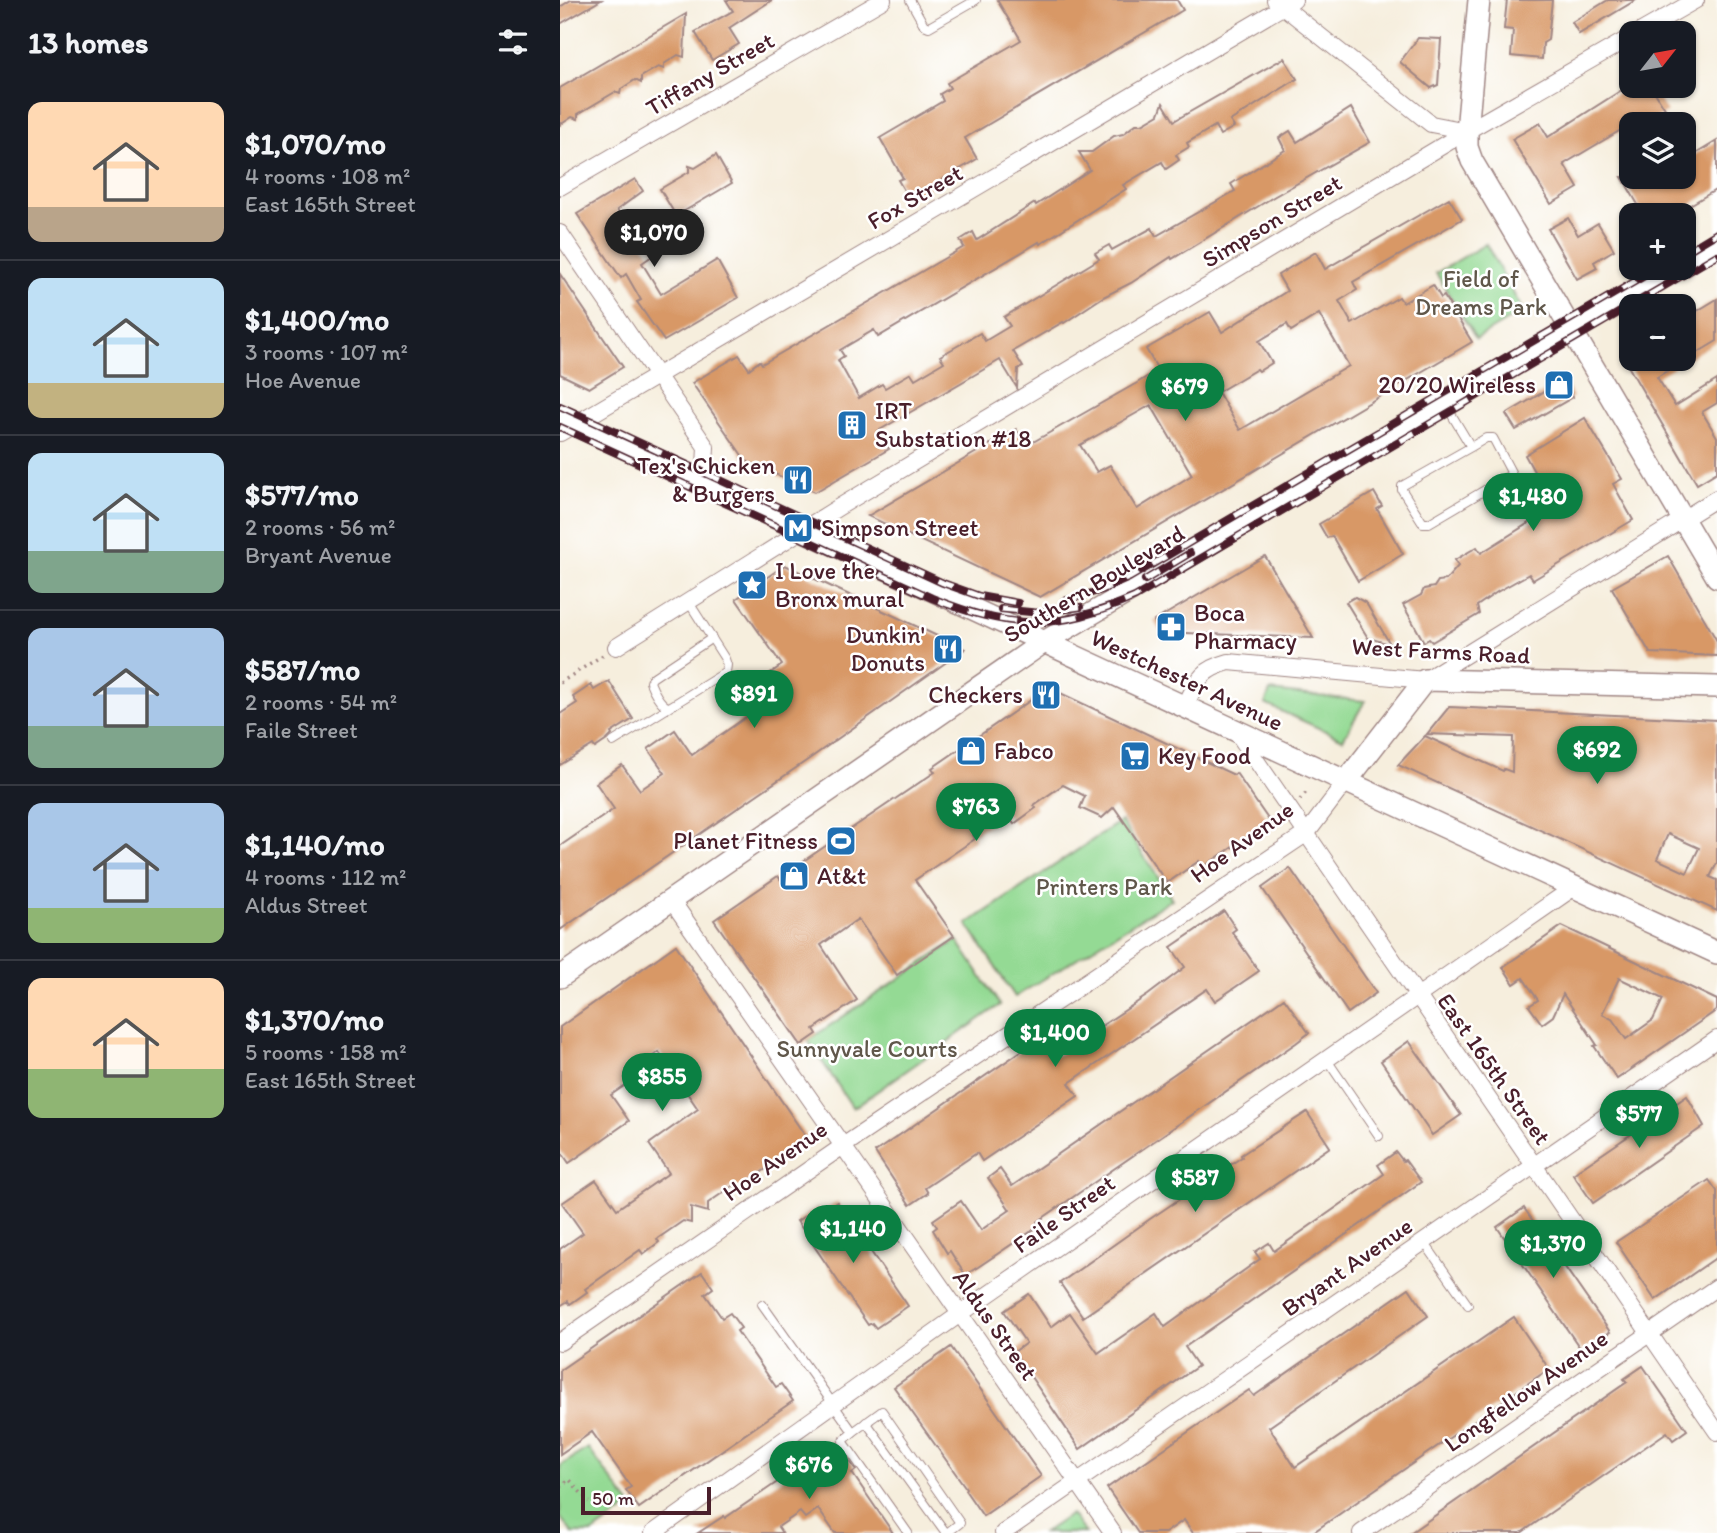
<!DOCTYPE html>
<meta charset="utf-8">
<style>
:root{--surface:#171b24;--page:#242831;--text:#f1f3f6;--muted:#9ea1a6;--line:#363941;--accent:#0b8043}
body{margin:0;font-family:Itim,sans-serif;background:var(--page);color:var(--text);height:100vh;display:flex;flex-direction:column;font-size:26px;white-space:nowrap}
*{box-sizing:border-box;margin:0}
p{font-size:23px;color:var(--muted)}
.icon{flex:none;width:38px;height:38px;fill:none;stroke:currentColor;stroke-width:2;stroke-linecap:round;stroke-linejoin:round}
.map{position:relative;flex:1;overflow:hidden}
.drawer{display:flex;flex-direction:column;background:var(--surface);width:560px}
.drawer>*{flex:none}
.needle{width:46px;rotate:59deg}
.fabs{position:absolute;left:1059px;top:21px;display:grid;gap:14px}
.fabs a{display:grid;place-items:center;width:77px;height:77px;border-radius:14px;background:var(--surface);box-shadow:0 2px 5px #0004;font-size:35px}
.scale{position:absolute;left:21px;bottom:18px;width:130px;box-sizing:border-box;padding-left:7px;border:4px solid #4a1f2b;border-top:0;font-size:19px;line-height:24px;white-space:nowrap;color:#4a1f2b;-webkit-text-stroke:5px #fff;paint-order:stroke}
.price{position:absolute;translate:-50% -60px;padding:0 16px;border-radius:24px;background:var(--accent);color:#fff;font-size:23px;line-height:46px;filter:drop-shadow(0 2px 4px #0008)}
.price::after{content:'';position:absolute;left:50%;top:42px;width:21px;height:16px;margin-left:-10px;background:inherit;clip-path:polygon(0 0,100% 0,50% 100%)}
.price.active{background:#222;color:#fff}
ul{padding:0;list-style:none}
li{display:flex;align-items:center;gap:21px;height:175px;padding:0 28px}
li+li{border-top:2px solid var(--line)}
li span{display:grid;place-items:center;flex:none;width:196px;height:140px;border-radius:14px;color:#555}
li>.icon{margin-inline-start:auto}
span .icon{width:84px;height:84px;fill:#fffc;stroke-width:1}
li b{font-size:30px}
h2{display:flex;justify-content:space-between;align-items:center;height:84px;padding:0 28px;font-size:30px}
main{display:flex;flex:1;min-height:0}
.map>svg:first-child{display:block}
</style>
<main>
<section class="drawer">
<h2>13 homes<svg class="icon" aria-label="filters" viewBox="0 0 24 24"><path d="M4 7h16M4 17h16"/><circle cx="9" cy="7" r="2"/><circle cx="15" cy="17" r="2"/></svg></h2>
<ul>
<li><span style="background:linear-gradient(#ffd9b3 75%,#b9a48a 0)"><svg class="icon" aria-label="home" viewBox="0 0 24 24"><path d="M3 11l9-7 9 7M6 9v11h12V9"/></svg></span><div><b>$1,070/mo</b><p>4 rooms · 108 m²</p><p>East 165th Street</p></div></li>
<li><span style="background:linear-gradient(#bfe0f5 75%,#c2b280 0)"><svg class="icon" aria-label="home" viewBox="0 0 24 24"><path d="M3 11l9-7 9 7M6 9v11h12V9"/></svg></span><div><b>$1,400/mo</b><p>3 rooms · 107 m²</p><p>Hoe Avenue</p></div></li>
<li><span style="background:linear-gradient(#bfe0f5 70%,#7fa58c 0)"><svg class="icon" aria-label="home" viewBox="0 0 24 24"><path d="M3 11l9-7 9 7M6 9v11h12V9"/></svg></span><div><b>$577/mo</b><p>2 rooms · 56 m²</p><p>Bryant Avenue</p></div></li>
<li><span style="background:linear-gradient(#a9c7e8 70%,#7fa58c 0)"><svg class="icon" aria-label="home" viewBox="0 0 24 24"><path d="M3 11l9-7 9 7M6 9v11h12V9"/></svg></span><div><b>$587/mo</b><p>2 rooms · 54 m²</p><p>Faile Street</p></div></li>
<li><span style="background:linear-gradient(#a9c7e8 75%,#8fb573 0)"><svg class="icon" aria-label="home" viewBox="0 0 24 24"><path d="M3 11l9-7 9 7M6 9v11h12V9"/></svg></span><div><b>$1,140/mo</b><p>4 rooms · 112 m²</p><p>Aldus Street</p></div></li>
<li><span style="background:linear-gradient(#ffd9b3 65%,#8fb573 0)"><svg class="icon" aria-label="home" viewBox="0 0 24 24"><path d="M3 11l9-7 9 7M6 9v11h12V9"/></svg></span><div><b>$1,370/mo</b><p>5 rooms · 158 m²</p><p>East 165th Street</p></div></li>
</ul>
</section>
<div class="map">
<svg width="1157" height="1533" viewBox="0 0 1157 1533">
<rect width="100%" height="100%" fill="#fff"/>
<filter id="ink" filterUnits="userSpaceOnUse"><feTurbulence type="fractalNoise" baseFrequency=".0143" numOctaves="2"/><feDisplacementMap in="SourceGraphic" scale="14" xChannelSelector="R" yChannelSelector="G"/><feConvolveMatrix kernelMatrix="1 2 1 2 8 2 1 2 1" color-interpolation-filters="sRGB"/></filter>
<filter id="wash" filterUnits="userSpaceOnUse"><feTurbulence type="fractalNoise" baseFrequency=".00686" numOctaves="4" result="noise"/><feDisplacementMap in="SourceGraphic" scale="28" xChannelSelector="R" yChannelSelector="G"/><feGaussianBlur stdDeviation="1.57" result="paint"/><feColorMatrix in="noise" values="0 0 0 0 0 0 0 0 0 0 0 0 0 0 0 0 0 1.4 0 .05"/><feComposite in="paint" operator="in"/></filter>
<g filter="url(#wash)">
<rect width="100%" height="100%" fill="#f6eedd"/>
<!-- green -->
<g fill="#94da94" stroke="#6f7c60" stroke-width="2">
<polygon points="926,244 963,311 916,339 876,273"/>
<polygon points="710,691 805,701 783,739 705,704"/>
<polygon points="561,821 612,899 455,997 407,924"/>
<polygon points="397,940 440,1005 293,1108 248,1040"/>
<polygon points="28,1448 71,1506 33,1533 12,1533 0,1517 0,1466"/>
<polygon points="511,1514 525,1533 483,1533"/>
</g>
<g id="blocks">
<!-- building -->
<g fill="#d89866" fill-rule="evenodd">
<polygon points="11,0 41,0 0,24 0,7"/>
<polygon points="166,0 212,0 169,28 179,44 152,60 135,32 173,11"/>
<polygon points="437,0 617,0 623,10 405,138 417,159 349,199 338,180 343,178 320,138 383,101 380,94 390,88 387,83 461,40"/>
<polygon points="947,0 992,0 988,40 983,43 982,59 951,56 953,30 944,29"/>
<polygon points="1048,0 1076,0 1019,34 1012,22"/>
<polygon points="126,14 124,57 118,55 104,64 104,69 98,67 81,77 81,83 75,80 61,89 60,94 55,92 18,114 18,119 12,117 0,125 0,88"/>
<polygon points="858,38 881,39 878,85 871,88 840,62"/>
<polygon points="724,58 737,79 670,121 674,127 660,135 655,126 627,143 629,147 616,155 619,160 606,169 602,162 563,185 566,189 480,244 479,242 318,337 314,330 280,350 284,356 278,360 299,398 322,384 325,388 351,373 355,379 384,362 380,356 420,333 425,341 450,326 444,317 539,259 535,253 549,245 552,250 592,228 596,236 675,191 671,184 725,150 719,138 730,131 737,142 791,108 810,142 715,196 612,259 611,257 571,283 543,297 504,323 503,322 453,351 463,367 458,369 457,388 440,360 318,431 329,449 255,492 186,461 132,383 179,355 189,369 200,361 202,364 404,247 400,240 413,232 417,240 475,203 476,205 530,170 519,152 532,152 554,136 563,134 576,124 582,124 599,114 603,103 614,121"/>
<polygon points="1068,86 1091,86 1107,112 1086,124 1071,124 1004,164 1018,188 991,204 952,139 980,123 988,137"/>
<polygon points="1157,141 1157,189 1125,208 1129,215 1084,215 1062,177 1124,177 1124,161"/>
<polygon points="156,155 172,183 116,216 100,189 129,172 129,166 135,168"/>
<polygon points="75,179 83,191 57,210 92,256 82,263 101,294 157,260 178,298 104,341 77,302 81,300 66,274 61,278 17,214"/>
<path d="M889,198L902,219L793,282L797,290L779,301L792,324L839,297L843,303L873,285L881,298L884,296L912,342L480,597L308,516L456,429L466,446L577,383L598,370L586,349L650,312L662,332L727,291L718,275L756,252L765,269ZM759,314L789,366L680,430L658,392L697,369L699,371L712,363L699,341L727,324L731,331ZM591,405L632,475L577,509L550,465L537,472L520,445Z"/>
<polygon points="1008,218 1018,235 1038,223 1054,250 1034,262 1037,268 1017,279 988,229"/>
<polygon points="0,274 63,367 29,388 0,374"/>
<polygon points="1157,299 1157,341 1097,377 1115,406 1157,380 1157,403 1142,412 1157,437 1157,472 1137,484 1064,359 1124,359 1124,319"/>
<polygon points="1004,380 1013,397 956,430 946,414"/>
<polygon points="1025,418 1062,479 1053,484 1073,520 973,580 969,574 937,592 917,606 919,614 872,642 869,639 864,642 843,605 861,595 864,589 874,587 878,581 886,580 898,566 895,560 917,547 921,553 1007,499 994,476 981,484 965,455"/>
<polygon points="814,492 822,506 817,509 843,554 798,581 772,536 767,538 759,524"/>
<polygon points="705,556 753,638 600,632 594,621"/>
<polygon points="1108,556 1157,641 1157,656 1090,653 1052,588"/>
<polygon points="225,565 405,649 249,759 0,930 0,846 54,809 36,783 62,765 80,790 105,773 88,749 115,730 132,755 209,701 196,683 222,665 176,599"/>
<polygon points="795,597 806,603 830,644 808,638 786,602"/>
<polygon points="49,681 73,719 51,733 52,735 47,740 35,748 33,745 0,765 0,714 17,703 13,697 31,685 34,690"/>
<polygon points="487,689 492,689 674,775 676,773 710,822 643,867 639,861 607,883 554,807 542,818 520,808 525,796 503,785 474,805 476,808 454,824 446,813 413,835 415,839 355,880 394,936 337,975 298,919 261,945 297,1000 254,1029 257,1034 241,1045 154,920 218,876 220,879 242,862 375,772 372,768"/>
<path d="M889,707L1157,720V863L1150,877L1157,880V911L838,765L865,736L943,771L944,769L952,772L953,737L867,734ZM1108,834L1139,848L1127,873L1097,859Z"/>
<polygon points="730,868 816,993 788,1013 702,888"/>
<polygon points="664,911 676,929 672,932 699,971 655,1001 647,989 509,1083 518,1096 422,1161 417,1153 365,1188 368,1193 350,1205 315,1152 483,1036 496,1056 588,995 625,967 611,947"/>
<path d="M1002,926L1157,1000V1010L1057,1079L1034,1046L1037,1045L1003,994L993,1016L982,1024L969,1006L978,1000L963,978L954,984L943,967ZM1059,978L1103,999L1093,1020L1066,1039L1052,1019L1042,1014Z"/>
<polygon points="116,945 248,1140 177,1189 174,1185 148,1203 148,1212 131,1207 131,1223 123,1221 97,1239 99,1242 83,1254 80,1250 25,1289 27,1292 10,1304 8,1301 0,1306 0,1249 23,1233 2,1203 36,1180 57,1209 109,1173 89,1144 138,1109 99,1052 76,1068 80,1075 51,1095 69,1121 9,1163 0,1150 0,1027"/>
<polygon points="724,998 749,1033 736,1043 477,1222 479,1226 418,1267 405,1275 390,1251 387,1253 373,1230 377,1227 373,1220 401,1201 421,1230 450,1210 428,1178 440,1169 452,1186"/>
<polygon points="849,1041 901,1115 872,1135 821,1061"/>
<polygon points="1127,1096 1144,1126 1033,1203 1013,1174"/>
<polygon points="747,1112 770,1147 523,1317 500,1283 590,1219 682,1157 681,1155"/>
<polygon points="836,1152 843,1161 845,1160 861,1182 625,1347 638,1366 520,1449 454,1352 466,1343 444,1311 469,1294 491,1327 510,1313 538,1353 596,1313 605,1327 700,1259 695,1252 709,1243 714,1251 824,1174 818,1165"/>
<polygon points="1149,1180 1157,1191 1157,1257 1095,1300 1056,1242"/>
<polygon points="277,1202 348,1306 316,1328 312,1323 308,1325 237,1221 257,1208 261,1213"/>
<polygon points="964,1208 1050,1332 1022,1351 937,1227"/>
<polygon points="142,1272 153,1288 145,1294 162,1318 170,1313 181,1328 177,1331 216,1387 221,1384 233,1401 79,1508 66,1490 71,1487 32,1432 0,1454 0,1370"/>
<polygon points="849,1288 868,1316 709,1427 735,1467 954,1317 989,1369 752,1533 633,1533 624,1520 605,1533 578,1533 547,1488 689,1390 694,1396"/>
<polygon points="391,1347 481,1476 423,1516 405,1490 406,1488 334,1387"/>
<polygon points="1083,1366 1127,1430 1113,1440 1107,1432 961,1533 850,1533 1067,1382 1064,1379"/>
<polygon points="270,1442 284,1462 288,1459 296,1470 292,1473 333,1533 275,1533 258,1509 245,1518 240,1512 218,1527 222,1533 138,1533 164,1516 165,1518 254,1457 252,1454"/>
</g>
</g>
</g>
<g filter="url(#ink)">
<use href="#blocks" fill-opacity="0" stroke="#a08684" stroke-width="2"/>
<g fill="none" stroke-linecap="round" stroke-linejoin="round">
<!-- lane casing -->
<g stroke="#a08684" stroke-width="10">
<g id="lane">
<polyline points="350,0 364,25 369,27 416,0"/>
<polyline points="887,407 911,447 926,438 933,438 952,474 869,523 863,523 842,490 842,486 911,447"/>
<path d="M108,707C100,704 93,690 90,682L92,678L152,638"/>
<polyline points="53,742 166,672 167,665 165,659 128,601"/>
<polyline points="767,1060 819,1136"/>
<polyline points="864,1242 908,1305"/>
<polyline points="202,1304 293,1432 283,1441 348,1533"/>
<polyline points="306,1422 386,1533"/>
<polyline points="293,1432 322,1411 400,1523 387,1533"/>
</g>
</g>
<!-- street casing -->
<g stroke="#a08684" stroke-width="18">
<g id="street">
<polyline points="715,0 871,124 907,131"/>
<polyline points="1078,33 1136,0"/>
<polyline points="0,187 323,0"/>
<polyline points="0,233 146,447 144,486"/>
<polyline points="0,433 734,0"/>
<polyline points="56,647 279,507 907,131 1071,37"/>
<path d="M625,706C638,680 640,670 669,662L865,680L1157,498"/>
<polyline points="676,731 1157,1432"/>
<polyline points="112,901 553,1533"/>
<polyline points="0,1342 283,1146 747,833 785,783"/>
<polyline points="93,1533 400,1314 1013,888"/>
<polyline points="443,1533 1157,1039"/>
<polyline points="801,1533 1157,1287"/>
</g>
</g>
<!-- secondary casing -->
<g stroke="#a08684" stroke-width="24">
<g id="secondary">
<polyline points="919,0 907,131 907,147 912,161 1157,577"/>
<polyline points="1124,264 1157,244"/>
<polyline points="0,418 1157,953"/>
<polyline points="785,783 865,680 1157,687"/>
<polyline points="0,977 484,642 1116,268"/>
</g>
</g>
<!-- path -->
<g stroke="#a08684" stroke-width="3.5" stroke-dasharray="2 5" stroke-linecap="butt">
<polyline points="0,683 43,655"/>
<polyline points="740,800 747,791"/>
<polyline points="0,1487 9,1479 29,1502"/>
</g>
<!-- lane -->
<use href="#lane" stroke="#fff" stroke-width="8"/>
<!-- street -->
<use href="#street" stroke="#fff" stroke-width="16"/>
<!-- secondary -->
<use href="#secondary" stroke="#fff" stroke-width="21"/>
<!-- rail casing -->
<g stroke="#4a1f2b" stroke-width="8">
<g id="rail">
<polyline points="1124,253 1157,233"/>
<polyline points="0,406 383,583 419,596 458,603"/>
<path d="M0,427L372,598C451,630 496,631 575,597L1157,255"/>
<polyline points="585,580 630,553"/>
<polyline points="504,601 542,590 569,578 1098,268"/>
<polyline points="441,609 480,613 520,607"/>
</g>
</g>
<!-- rail -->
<use href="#rail" stroke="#fff" stroke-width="5" stroke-dasharray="16" stroke-linecap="butt"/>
</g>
</g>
<!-- icons -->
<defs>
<g id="shop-square" transform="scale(1.575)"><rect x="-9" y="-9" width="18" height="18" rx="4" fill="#1f6fb2" stroke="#fff"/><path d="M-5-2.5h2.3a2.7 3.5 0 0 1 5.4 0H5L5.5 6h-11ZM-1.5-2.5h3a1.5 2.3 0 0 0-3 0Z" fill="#fff"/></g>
<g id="building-square" transform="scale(1.575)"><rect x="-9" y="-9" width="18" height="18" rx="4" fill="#1f6fb2" stroke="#fff"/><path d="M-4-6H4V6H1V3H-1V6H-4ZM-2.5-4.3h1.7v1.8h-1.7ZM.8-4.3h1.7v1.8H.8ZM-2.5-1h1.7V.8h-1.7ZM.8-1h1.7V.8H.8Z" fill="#fff"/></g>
<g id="restaurant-square" transform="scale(1.575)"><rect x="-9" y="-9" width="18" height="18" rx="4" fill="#1f6fb2" stroke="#fff"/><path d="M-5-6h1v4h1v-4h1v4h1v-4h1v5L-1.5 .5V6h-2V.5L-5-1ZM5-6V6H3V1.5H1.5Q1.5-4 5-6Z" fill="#fff"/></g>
<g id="metro-square" transform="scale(1.575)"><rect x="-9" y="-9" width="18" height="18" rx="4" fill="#1f6fb2" stroke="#fff"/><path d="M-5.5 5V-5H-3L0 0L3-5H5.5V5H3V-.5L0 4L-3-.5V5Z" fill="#fff"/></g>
<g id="sight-square" transform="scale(1.575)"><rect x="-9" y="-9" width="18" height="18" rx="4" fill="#1f6fb2" stroke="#fff"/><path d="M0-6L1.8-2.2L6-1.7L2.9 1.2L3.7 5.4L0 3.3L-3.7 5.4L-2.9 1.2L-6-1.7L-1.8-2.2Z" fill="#fff"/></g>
<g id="pharmacy-square" transform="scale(1.575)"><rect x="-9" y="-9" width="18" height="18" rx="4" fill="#1f6fb2" stroke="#fff"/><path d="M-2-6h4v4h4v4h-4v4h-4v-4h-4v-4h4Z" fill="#fff"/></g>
<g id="supermarket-square" transform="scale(1.575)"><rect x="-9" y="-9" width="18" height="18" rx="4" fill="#1f6fb2" stroke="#fff"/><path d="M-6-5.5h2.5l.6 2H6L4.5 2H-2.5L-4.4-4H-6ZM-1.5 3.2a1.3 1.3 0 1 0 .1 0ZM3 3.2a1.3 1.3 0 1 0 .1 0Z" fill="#fff"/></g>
<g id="stadium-square" transform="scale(1.575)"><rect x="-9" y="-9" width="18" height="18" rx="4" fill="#1f6fb2" stroke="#fff"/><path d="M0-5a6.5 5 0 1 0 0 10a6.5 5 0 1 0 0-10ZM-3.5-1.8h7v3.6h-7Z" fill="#fff"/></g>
</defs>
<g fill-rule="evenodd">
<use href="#shop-square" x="999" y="385"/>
<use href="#building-square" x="292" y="425"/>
<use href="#restaurant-square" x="238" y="480"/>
<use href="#metro-square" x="238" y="528"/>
<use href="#sight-square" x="192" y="585"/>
<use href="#pharmacy-square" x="611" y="627"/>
<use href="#restaurant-square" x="388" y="649"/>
<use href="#restaurant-square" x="486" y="695"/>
<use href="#shop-square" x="411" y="751"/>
<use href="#supermarket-square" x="575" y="756"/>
<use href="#stadium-square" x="281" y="841"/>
<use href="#shop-square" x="234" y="876"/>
</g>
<g text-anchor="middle" stroke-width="5" stroke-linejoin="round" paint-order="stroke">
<!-- street labels -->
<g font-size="24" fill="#4a1f2b" stroke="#fff">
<text transform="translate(150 74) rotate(-30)" y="8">Tiffany Street</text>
<text transform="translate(355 197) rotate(-30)" y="8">Fox Street</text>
<text transform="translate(712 221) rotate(-31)" y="8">Simpson Street</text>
<text transform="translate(534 584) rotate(-31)" y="8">Southern Boulevard</text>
<text transform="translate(881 651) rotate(3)" y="8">West Farms Road</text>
<text transform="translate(627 680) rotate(25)" y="8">Westchester Avenue</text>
<text transform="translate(682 842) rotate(-36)" y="8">Hoe Avenue</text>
<text transform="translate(934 1069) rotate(55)" y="8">East 165th Street</text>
<text transform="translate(215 1161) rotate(-35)" y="8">Hoe Avenue</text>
<text transform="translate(504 1214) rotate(-35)" y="8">Faile Street</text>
<text transform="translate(787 1267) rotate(-35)" y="8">Bryant Avenue</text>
<text transform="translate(435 1325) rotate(55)" y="8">Aldus Street</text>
<text transform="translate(966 1391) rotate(-35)" y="8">Longfellow Avenue</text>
</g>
<!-- park labels -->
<g font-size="24" fill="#60574a" stroke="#fff">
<text x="921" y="287">Field of<tspan x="921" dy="28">Dreams Park</tspan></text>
<text x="544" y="895">Printers Park</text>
<text x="307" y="1057">Sunnyvale Courts</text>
</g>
<!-- poi labels -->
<g font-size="24" fill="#4a1f2b" stroke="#fff" text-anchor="start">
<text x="976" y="393" text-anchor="end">20/20 Wireless</text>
<text x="315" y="419">IRT<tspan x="315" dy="28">Substation #18</tspan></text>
<text x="215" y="474" text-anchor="end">Tex's Chicken<tspan x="215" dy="28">&amp; Burgers</tspan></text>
<text x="261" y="536">Simpson Street</text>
<text x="215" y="579">I Love the<tspan x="215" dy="28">Bronx mural</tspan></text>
<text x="634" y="621">Boca<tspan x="634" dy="28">Pharmacy</tspan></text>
<text x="365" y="643" text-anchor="end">Dunkin'<tspan x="365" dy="28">Donuts</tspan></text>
<text x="463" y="703" text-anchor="end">Checkers</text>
<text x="434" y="759">Fabco</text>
<text x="598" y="764">Key Food</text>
<text x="258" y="849" text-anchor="end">Planet Fitness</text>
<text x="257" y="884">At&amp;t</text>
</g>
</g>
</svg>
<div class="fabs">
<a><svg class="needle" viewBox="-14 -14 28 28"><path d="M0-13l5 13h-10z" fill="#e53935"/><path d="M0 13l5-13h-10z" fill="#9ea1a6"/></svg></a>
<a><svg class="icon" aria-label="layers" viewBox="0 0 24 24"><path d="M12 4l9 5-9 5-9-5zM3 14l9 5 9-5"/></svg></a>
<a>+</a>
<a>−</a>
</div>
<div class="scale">50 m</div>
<b class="price active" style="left:94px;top:269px">$1,070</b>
<b class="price" style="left:625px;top:423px">$679</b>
<b class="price" style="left:973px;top:533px">$1,480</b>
<b class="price" style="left:194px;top:730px">$891</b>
<b class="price" style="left:1037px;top:786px">$692</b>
<b class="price" style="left:416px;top:843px">$763</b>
<b class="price" style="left:495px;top:1069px">$1,400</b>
<b class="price" style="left:102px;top:1113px">$855</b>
<b class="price" style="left:1079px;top:1150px">$577</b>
<b class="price" style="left:635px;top:1214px">$587</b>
<b class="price" style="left:293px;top:1265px">$1,140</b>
<b class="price" style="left:993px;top:1280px">$1,370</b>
<b class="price" style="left:249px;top:1501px">$676</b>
</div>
</main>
